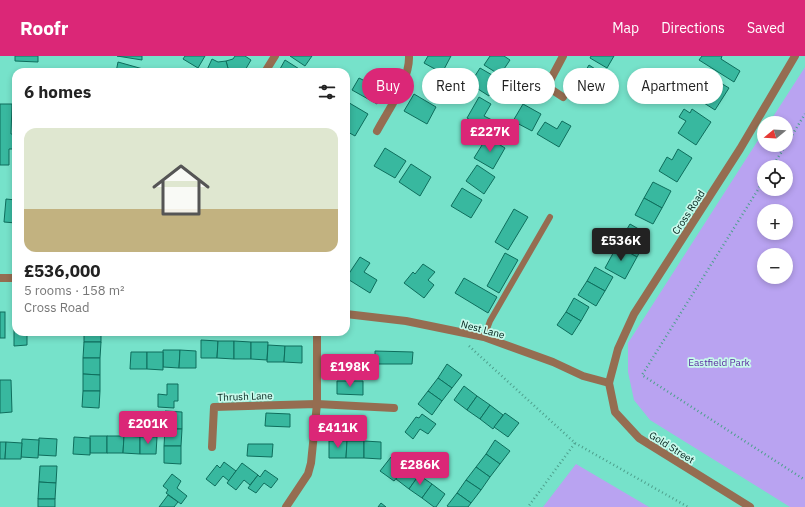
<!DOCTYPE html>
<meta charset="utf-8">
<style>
:root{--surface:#fff;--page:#f2f2f2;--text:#222;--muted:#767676;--accent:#db2777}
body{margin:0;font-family:"IBM Plex Sans",sans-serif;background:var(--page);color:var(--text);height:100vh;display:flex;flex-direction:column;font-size:15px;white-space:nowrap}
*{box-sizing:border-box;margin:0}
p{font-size:13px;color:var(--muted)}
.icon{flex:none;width:22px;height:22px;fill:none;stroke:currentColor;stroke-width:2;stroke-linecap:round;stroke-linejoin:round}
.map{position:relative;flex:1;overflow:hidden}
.sheet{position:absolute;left:12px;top:12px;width:338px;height:268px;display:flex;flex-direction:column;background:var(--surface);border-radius:12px;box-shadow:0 2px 6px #0003}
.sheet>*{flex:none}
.top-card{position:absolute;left:362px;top:12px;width:380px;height:36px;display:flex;gap:8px}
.needle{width:26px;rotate:252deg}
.buttons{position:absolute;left:757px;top:60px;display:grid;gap:8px}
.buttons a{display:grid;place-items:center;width:36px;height:36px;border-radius:50%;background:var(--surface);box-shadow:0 2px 6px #0003;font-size:20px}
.price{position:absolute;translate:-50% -34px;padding:0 9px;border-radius:4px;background:var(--accent);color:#fff;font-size:13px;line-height:26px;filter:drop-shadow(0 1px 2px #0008)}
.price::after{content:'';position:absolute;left:50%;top:24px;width:12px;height:9px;margin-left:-6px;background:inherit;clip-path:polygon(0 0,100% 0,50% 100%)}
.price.current{background:#222;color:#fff}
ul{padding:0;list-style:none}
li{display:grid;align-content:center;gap:8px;height:212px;padding:0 12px}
li span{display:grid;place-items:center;height:124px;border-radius:12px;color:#555}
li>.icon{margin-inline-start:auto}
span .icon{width:72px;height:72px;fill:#fffc;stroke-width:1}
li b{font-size:17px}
h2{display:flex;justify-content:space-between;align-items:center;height:48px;padding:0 12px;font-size:17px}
.chip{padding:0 14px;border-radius:18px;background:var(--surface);box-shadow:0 2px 6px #0003;font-size:14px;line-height:36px}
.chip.current{background:var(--accent);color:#fff}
header{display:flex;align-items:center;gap:24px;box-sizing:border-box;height:56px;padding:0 20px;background:var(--accent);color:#fff}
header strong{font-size:19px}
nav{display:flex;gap:22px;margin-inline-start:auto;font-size:14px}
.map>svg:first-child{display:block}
</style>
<header>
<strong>Roofr</strong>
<nav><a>Map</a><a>Directions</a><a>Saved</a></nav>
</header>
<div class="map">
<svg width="805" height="451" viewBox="0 0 805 451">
<rect width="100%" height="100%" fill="#76e2ca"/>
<!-- green -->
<g fill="#b9a3f1" fill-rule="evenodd">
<path d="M805,11V451H790L650,364L634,344L628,316V287L764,75V89H786V67H769ZM764,111H786V133H764ZM764,155H786V177H764ZM764,199H786V221H764Z"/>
<polygon points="576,408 649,451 543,451"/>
</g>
<!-- building -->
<g fill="#38b89f" stroke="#0e6d5c">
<polygon points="15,0 38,0 38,6 15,5"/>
<polygon points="117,0 142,0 142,4"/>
<polygon points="185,0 205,0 198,12 183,3"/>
<polygon points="235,0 245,0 251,4 244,16 229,16 226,5 233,3"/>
<polygon points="290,0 312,0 305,10"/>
<polygon points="428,0 451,0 442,17 424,7"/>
<polygon points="490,0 504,0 510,4 500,19 484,9"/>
<polygon points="591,0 614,0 607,12 590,2"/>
<polygon points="702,0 722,0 721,3 740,15 734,26 699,4"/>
<polygon points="212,3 218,6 226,5 229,16 206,16"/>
<polygon points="285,4 304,16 284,16 280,13"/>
<polygon points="118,6 143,13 142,16 116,16"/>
<polygon points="589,9 606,20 595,37 578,27"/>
<polygon points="480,12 499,23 489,40 470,28"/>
<polygon points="373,15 390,24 377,48 352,34 359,22 367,26"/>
<polygon points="714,23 729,32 715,54 693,40 700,30 707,34"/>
<polygon points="414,38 436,51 427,68 404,55"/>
<polygon points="479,41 491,48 484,60 492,64 487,74 467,62"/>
<polygon points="346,45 368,58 355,80 346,75 346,58 347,56 346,55"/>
<polygon points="0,48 12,48 11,78 16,78 16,93 9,93 9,109 0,109"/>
<polygon points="523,48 541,58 532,75 513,65"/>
<polygon points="684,53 690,57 692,53 711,66 696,89 678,77 686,65 679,61"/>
<polygon points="562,65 571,70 559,91 537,78 545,66 557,73"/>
<polygon points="487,81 505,92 493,113 474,102"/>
<polygon points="385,92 406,105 395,122 374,110"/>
<polygon points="678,93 692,102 677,126 659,115 667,101 672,104"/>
<polygon points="411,108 431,121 420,140 399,126"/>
<polygon points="477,109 495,121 484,138 466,125"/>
<polygon points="653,126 671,135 662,152 644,142"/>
<polygon points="462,132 482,144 471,162 451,150"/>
<polygon points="644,142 662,152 653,168 635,159"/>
<polygon points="6,143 16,144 16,167 4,166"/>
<polygon points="514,153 528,161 508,194 495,186"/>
<polygon points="630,168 649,179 637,201 617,190"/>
<polygon points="617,190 637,201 625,223 605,212"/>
<polygon points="505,197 518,204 499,237 487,230"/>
<polygon points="360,201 370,207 364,216 377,224 370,237 346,222"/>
<polygon points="423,208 435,216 428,224 434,229 424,242 404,227 413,216 415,218"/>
<polygon points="595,211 613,221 605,235 587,225"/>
<polygon points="464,222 497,241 488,257 455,237"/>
<polygon points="587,225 605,235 596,250 578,239"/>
<polygon points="574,242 589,251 581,265 566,256"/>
<polygon points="14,250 16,250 16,276 38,276 38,278 27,278 27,289 14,290"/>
<rect x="0" y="256" width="5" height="26"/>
<polygon points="566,256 581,265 572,279 557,269"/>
<rect x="84" y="276" width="17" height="10"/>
<polygon points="201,284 218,285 217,302 201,302"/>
<polygon points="218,285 234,285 234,303 217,302"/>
<polygon points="234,285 251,286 251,303 234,303"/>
<polygon points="84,286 101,286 100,302 83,302"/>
<polygon points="251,286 268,286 267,304 251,303"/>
<polygon points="268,289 285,290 284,306 267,306"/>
<polygon points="285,290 302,290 302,307 284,306"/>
<polygon points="163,294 180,294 179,312 163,311"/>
<polygon points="180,294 196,295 196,312 179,312"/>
<polygon points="375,295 413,296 412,308 375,308"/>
<polygon points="131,296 147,296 147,313 130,313"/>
<polygon points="147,296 163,296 163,314 147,313"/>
<polygon points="83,302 100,302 100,319 83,318"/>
<polygon points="447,308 462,319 452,332 438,322"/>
<polygon points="83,318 100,319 100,335 83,335"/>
<polygon points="438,322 452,332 442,345 428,335"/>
<polygon points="0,324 11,324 12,356 0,357"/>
<polygon points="337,325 363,325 363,339 337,338"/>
<polygon points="167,328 178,328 178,345 174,345 174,352 158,351 158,338 167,339"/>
<polygon points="464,330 477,340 467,354 454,344"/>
<polygon points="83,335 100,335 99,352 82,351"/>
<polygon points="428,335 442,345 432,359 418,348"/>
<polygon points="477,340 490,349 480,363 467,354"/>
<polygon points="490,349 503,359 493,373 480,363"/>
<polygon points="165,355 182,356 182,373 165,373"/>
<polygon points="266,357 290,358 290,371 265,370"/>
<polygon points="505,357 519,367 508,381 494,371"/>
<polygon points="422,358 436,368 428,378 420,373 413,383 405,376 416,361 419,362"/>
<polygon points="165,373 182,373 181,390 164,390"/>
<rect x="90" y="380" width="17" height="17"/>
<polygon points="107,380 124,380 123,397 107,397"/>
<polygon points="124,380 140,381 140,398 123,397"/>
<polygon points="74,381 90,382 90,399 73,398"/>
<polygon points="140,381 157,381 156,398 140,398"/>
<polygon points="39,382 57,383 56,400 38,399"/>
<polygon points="22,383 39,384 38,402 21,401"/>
<polygon points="495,384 510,395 500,408 486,398"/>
<polygon points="329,385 347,385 346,402 329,402"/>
<polygon points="347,385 364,385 364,402 346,402"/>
<polygon points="364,385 381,386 381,403 364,402"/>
<polygon points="0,386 6,386 5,403 0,403"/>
<polygon points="6,386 22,387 21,403 5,403"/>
<polygon points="248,388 273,388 272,401 247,400"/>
<polygon points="164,390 181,390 181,408 164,407"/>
<polygon points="486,398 500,408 490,421 476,411"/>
<polygon points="391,401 405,412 394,425 380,415"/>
<polygon points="224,406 236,415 229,425 223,420 215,430 206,423 217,409 220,412"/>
<polygon points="242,407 258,419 250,429 244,424 236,434 227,427"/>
<polygon points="406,409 419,419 409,433 396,423"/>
<polygon points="40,410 57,410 56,427 39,426"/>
<polygon points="476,411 490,421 481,434 466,424"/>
<polygon points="265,414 278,423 271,432 264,427 256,437 248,432 258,419 260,421"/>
<polygon points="172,418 181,425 177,432 187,440 181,448 166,437 168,434 163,430"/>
<polygon points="419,419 432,428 422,442 409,433"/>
<polygon points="466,424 481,434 471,447 457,437"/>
<polygon points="39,426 56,427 55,443 38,443"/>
<polygon points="432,428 445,438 436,451 434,451 422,442"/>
<polygon points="457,437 471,447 468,451 449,451 447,450"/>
<polygon points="168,439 178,446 174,451 159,451"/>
<rect x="38" y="443" width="17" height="8"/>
<polygon points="381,447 386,451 378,451"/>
</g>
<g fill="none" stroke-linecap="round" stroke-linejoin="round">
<!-- path -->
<g stroke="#4d9f8c" stroke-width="2.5" stroke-dasharray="1 3" stroke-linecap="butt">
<polyline points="786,89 805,58"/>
<polyline points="772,111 786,89"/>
<polyline points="764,124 642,319 805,424"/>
<polyline points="469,290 575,387 528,451"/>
<polyline points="575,387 688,451"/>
</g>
<!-- service -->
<polyline stroke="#956d51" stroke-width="6" points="484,281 490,265 550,161"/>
<!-- minor -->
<g stroke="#956d51" stroke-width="8">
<polyline points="265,16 275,0"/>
<polyline points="529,19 563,41"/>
<polyline points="547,30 563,0"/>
<path d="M377,75C388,54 410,25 409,0"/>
<polyline points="212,391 214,351 317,348 394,352"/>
<polyline points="286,451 308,418 311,407 317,348 317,276"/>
</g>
<!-- tertiary -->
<g stroke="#956d51" stroke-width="8">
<polyline points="0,222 16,222"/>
<polyline points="346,258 406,265 484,281 553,306 583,320 609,327"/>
<polyline points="750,451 639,382 615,356 609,327 618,293 634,258 740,93 795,0"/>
</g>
</g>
<g text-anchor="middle" stroke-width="3.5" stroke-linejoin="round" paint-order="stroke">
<!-- street labels -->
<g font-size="10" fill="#001f18" stroke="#c7f9eb">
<text transform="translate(688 156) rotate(-57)" y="4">Cross Road</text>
<text transform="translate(483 273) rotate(15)" y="4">Nest Lane</text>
<text transform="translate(245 340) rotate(-2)" y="4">Thrush Lane</text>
<text transform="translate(672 391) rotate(32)" y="4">Gold Street</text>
</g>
<!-- park labels -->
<g font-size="10" fill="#5c2ea1" stroke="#c7f9eb">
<text x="719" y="310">Eastfield Park</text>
</g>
</g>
</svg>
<div class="buttons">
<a><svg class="needle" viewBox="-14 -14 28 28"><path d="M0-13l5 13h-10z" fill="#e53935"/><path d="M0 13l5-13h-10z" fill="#767676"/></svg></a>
<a><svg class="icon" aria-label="locate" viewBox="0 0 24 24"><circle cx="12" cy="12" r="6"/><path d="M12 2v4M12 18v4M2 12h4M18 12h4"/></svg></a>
<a>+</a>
<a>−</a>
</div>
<b class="price" style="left:490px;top:97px">£227K</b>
<b class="price current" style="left:621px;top:206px">£536K</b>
<b class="price" style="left:350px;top:332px">£198K</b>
<b class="price" style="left:148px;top:389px">£201K</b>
<b class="price" style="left:338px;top:393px">£411K</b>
<b class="price" style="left:420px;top:430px">£286K</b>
<div class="top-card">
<a class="chip current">Buy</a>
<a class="chip">Rent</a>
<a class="chip">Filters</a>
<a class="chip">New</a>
<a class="chip">Apartment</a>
</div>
<section class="sheet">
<h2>6 homes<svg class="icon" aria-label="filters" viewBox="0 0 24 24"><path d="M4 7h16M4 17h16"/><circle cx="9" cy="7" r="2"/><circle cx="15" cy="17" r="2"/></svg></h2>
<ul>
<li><span style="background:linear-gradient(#dfe7d0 65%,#c2b280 0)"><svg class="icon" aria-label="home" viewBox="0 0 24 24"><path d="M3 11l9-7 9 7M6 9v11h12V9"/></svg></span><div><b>£536,000</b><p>5 rooms · 158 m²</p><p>Cross Road</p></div></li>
</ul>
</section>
</div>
